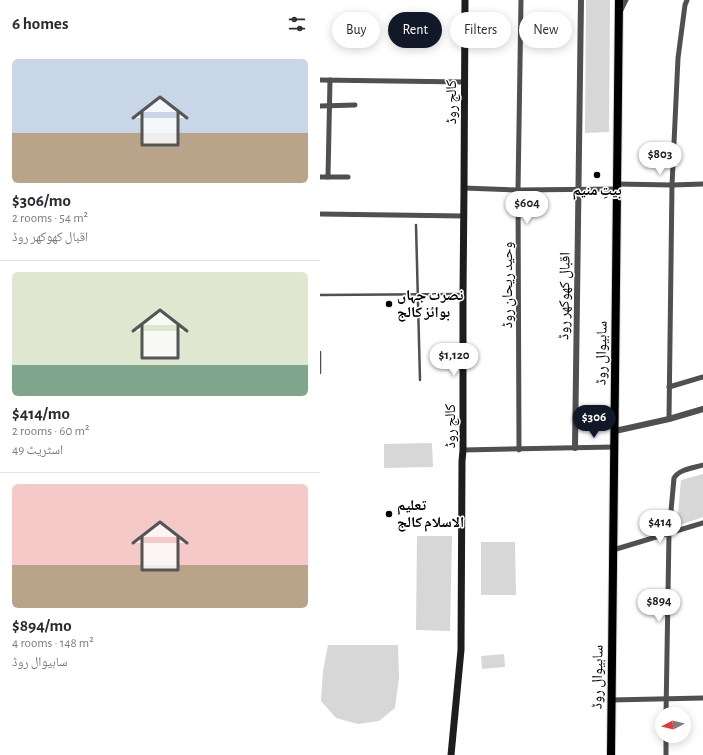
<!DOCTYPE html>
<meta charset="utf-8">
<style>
:root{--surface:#fff;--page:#f7f7f7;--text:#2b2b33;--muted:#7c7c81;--line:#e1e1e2;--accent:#111827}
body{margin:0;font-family:"Alegreya Sans","Noto Naskh Arabic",sans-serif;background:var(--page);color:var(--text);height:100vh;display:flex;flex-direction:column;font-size:15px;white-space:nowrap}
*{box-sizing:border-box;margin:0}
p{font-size:13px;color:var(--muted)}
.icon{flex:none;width:22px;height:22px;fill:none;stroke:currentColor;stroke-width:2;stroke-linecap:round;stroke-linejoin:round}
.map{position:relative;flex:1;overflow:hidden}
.side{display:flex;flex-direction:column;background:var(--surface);width:320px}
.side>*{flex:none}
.top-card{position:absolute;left:12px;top:12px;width:311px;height:36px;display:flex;gap:8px}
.needle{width:26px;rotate:263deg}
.buttons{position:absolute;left:335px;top:707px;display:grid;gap:8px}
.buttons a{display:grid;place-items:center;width:36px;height:36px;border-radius:50%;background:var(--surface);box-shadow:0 2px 10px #0003;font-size:20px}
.price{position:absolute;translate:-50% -34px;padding:0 9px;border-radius:14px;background:#fff;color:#222;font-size:13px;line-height:26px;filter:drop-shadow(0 1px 2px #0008)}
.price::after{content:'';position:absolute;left:50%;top:24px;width:12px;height:9px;margin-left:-6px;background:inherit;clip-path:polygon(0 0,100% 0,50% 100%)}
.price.active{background:var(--accent);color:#fff}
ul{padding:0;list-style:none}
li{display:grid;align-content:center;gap:8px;height:212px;padding:0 12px}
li+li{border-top:1px solid var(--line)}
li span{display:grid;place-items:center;height:124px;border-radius:6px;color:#555}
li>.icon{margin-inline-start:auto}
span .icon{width:72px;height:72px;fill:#fffc;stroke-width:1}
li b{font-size:17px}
h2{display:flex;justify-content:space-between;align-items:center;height:48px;padding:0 12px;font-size:17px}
.tag{padding:0 14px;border-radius:18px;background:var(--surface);box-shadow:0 2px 10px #0003;font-size:14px;line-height:36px}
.tag.active{background:var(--accent);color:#fff}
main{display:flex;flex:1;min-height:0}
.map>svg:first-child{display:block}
</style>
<main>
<section class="side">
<h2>6 homes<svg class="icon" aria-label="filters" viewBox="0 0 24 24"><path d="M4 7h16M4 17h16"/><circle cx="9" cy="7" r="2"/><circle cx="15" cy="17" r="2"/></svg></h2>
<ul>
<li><span style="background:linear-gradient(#c9d6e8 60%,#b9a48a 0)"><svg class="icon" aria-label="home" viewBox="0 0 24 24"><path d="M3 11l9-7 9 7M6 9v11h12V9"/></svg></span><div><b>$306/mo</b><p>2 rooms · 54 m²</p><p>اقبال کھوکھر روڈ</p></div></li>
<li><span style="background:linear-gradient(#dfe7d0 75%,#7fa58c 0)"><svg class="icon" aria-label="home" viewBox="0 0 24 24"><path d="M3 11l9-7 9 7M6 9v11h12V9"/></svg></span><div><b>$414/mo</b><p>2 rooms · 60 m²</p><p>اسٹریٹ 49</p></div></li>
<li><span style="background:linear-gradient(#f6c9c9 65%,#b9a48a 0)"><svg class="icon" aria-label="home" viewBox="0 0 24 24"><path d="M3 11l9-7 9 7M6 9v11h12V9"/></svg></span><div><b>$894/mo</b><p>4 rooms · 148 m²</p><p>ساہیوال روڈ</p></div></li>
</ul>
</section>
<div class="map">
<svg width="383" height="755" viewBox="0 0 383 755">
<rect width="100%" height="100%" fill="#fff"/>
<!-- green -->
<g fill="#d7d7d7">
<polygon points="266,0 290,0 289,132 265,133"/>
<polygon points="112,443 113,467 64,468 64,444"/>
<polygon points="383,474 383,517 357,526 361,480"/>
<polygon points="97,536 132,536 130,631 96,630"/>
<polygon points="161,542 195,542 196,595 161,595"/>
<polygon points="8,645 78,645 79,678 75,708 59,721 38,724 16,718 1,701 3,671"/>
<polygon points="184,654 185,667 162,669 161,656"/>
</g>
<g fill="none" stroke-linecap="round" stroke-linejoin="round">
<!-- primary casing -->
<g stroke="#dbdbdb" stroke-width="10">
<polyline id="primary" points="291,755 299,0"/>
</g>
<!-- service -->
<g stroke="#505050" stroke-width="2.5">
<polyline points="96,225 100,380"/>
<polyline points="0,295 142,294"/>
<polyline points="0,352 0,373"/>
</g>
<!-- minor -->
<g stroke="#505050" stroke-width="5">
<polyline points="301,10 306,0"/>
<polyline points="0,80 144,82"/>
<polyline points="0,106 35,105"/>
<polyline points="0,177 28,177"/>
<polyline points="8,177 10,80"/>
<polyline points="297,184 352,185 383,184"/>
<polyline points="144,188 198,190 297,189"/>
<polyline points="0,214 144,216"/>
<polyline points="349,387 383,377"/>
<polyline points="349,419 352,185 358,58 365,5 367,0"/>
<polyline points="143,450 294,447"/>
<polyline points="199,450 198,190 201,0"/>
<polyline points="293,550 383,523"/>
<polyline points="291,700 383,698"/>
<path d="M346,714L349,533L354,478C359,469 374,468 383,465"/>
<polyline points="346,755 346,736"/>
</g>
<!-- tertiary -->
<g stroke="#505050" stroke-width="6">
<polyline points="295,431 349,419 383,409"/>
<polyline points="255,448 261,0"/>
</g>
<!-- secondary -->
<polyline stroke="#1d1d1d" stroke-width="7" points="131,755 141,650 142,461 143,450 143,294 144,188 145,0"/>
<!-- primary -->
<use href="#primary" stroke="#000" stroke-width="8"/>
</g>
<!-- markers -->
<g fill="#000" stroke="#fff" stroke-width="1.5">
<circle cx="277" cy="175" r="4"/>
<circle cx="69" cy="304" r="4"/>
<circle cx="69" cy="514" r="4"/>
</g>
<g text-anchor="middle" stroke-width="3" stroke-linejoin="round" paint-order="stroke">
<!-- street labels -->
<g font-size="15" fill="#000" stroke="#fff">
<text transform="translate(131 102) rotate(-90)" y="5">کالج روڈ</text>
<text transform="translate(187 285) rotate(-90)" y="5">وحید ریحان روڈ</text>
<text transform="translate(244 296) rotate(-89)" y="5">اقبال کھوکھر روڈ</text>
<text transform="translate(281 353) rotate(-89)" y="5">ساہیوال روڈ</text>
<text transform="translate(130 426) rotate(-90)" y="5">کالج روڈ</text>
<text transform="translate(277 677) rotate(-89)" y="5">ساہیوال روڈ</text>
</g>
<!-- poi labels -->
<g font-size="15" font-weight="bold" fill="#000" stroke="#fff" text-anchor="start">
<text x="277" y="195" text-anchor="middle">بیتِ منیم</text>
<text x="77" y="300">نصرت جہاں<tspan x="77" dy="17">بوائز کالج</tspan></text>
<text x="77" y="510">تعلیم<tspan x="77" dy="17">الاسلام کالج</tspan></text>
</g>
</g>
</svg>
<div class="buttons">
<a><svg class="needle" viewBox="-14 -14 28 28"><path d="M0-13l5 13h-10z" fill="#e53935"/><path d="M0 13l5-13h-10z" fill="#7c7c81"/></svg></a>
</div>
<b class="price" style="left:340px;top:176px">$803</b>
<b class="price" style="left:207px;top:225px">$604</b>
<b class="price" style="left:134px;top:377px">$1,120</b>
<b class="price active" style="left:274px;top:439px">$306</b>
<b class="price" style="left:340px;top:544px">$414</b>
<b class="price" style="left:339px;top:623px">$894</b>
<div class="top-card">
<a class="tag">Buy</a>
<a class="tag active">Rent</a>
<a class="tag">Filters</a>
<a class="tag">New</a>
</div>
</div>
</main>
